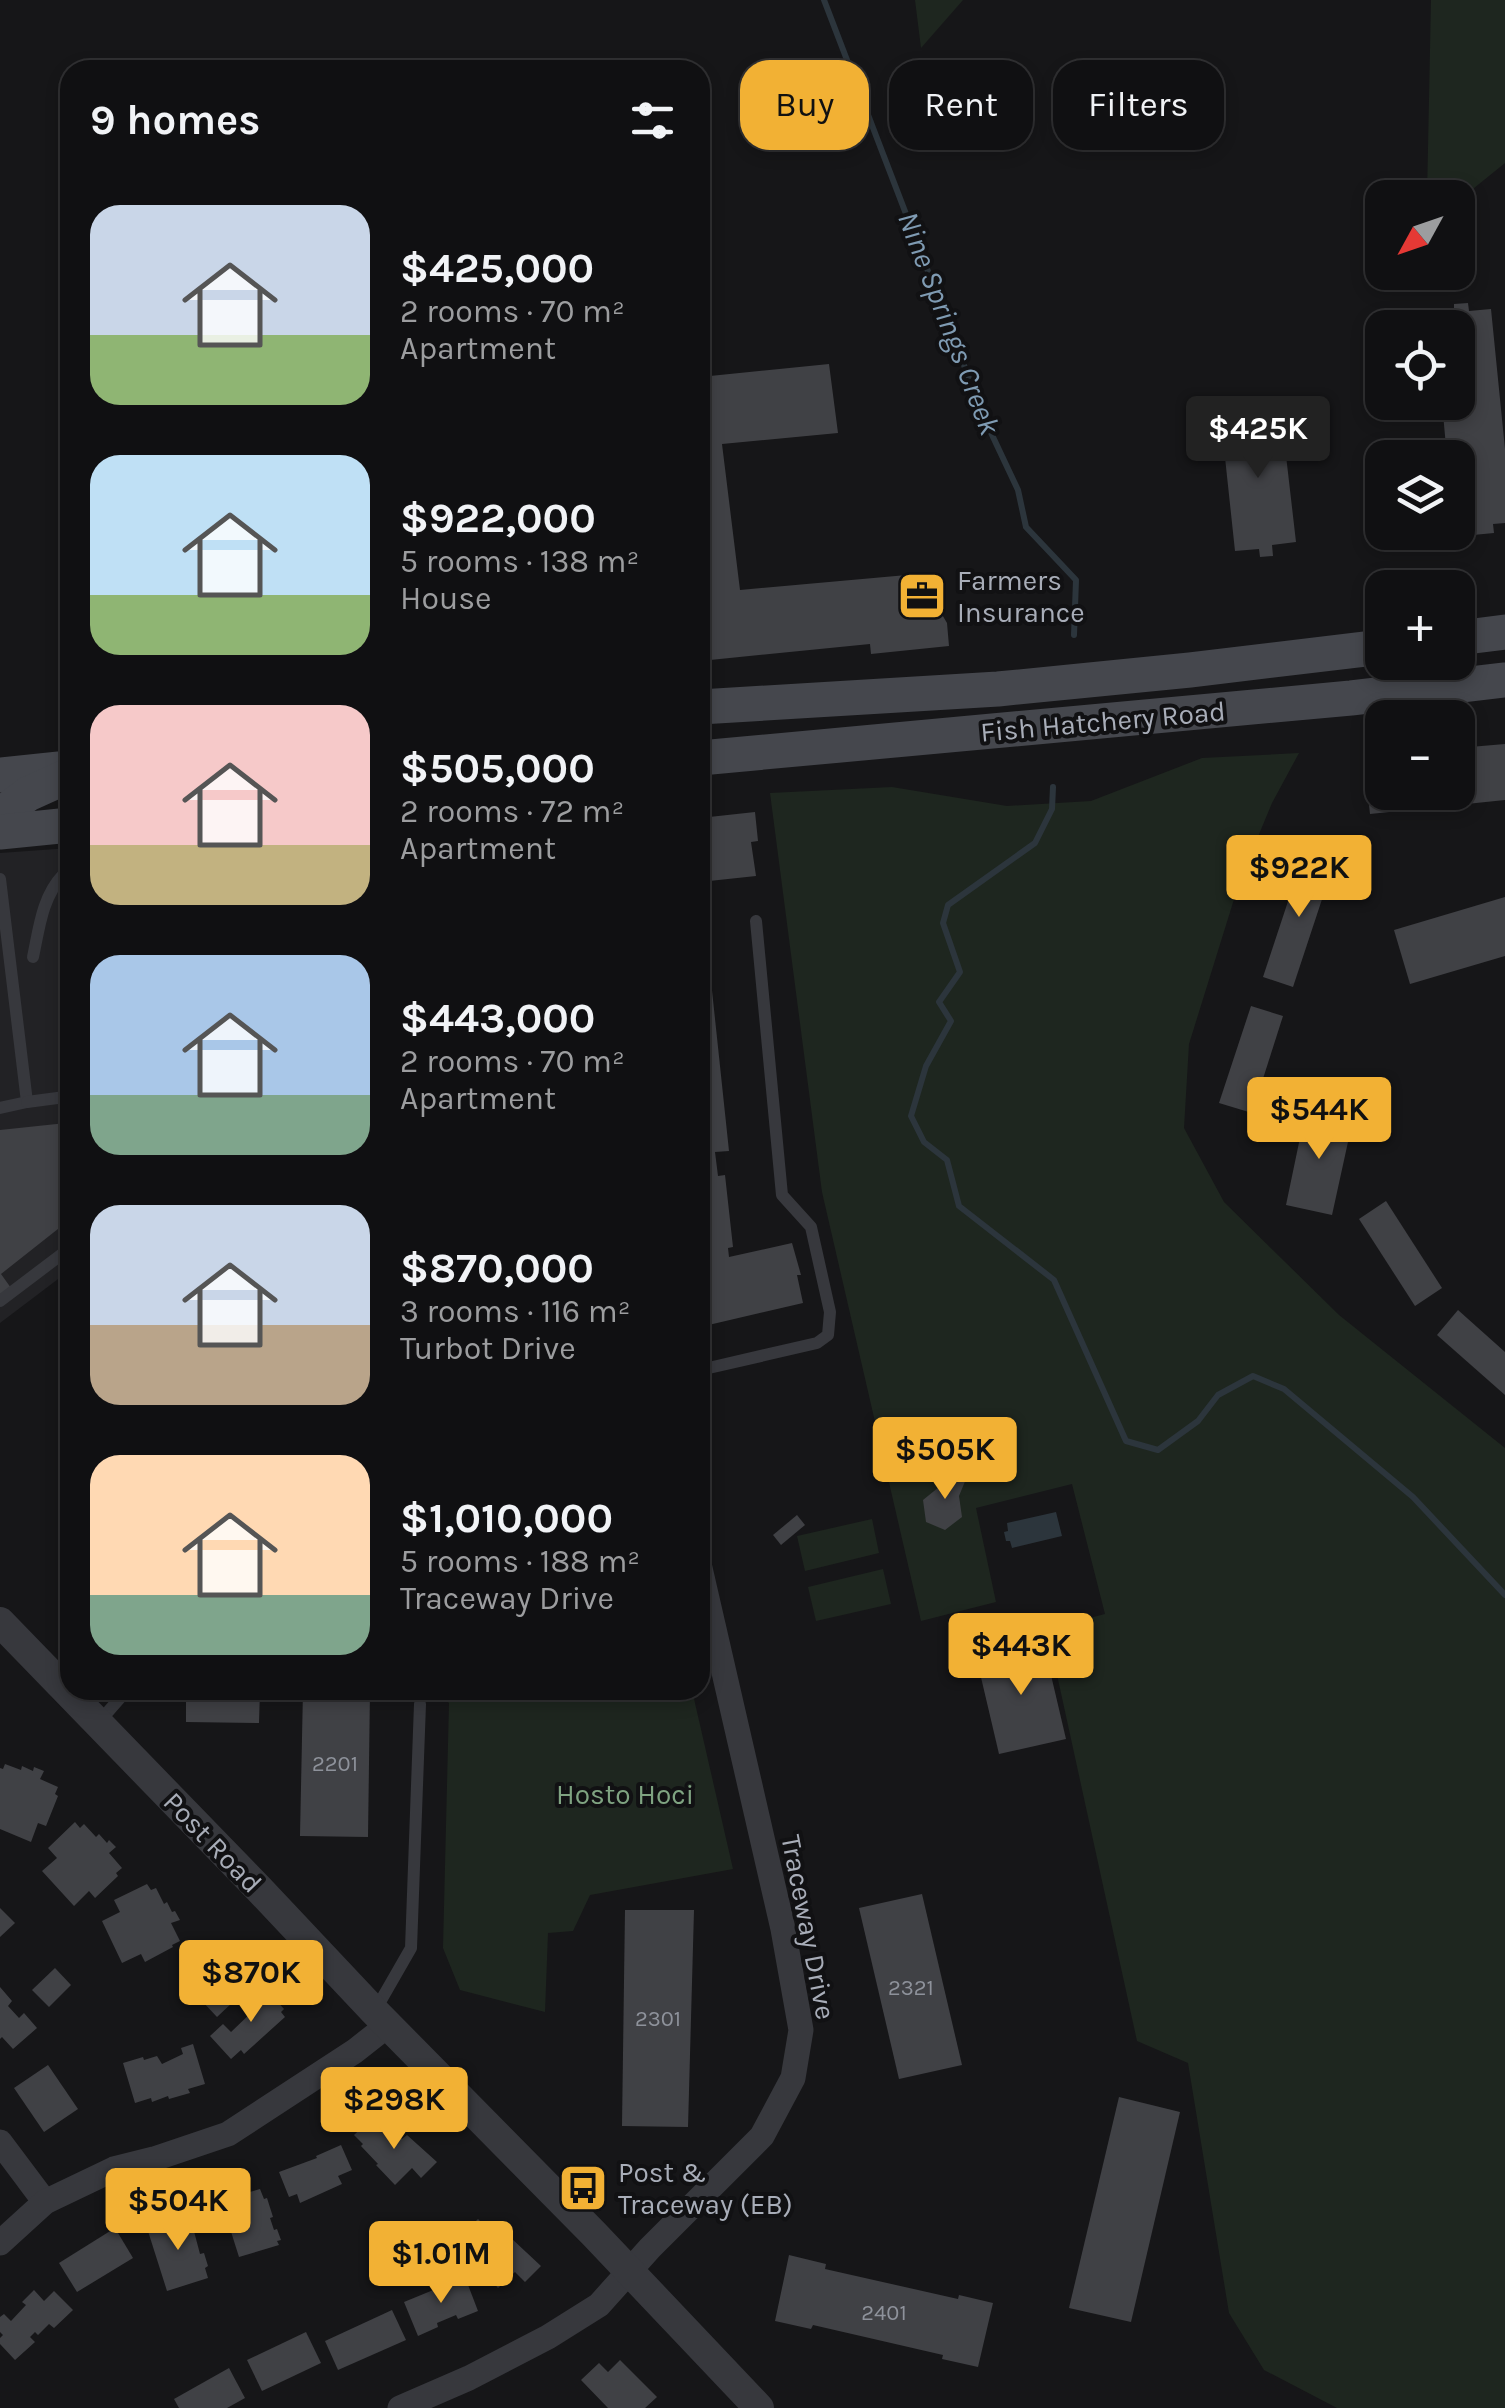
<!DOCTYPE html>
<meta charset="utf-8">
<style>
:root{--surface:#101012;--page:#1e1e20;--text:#f1f3f6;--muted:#9c9d9f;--line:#303032;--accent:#f2b134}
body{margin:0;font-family:Karla,sans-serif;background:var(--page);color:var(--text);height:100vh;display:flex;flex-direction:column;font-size:38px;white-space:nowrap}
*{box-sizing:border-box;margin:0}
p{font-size:32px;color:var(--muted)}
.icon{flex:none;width:55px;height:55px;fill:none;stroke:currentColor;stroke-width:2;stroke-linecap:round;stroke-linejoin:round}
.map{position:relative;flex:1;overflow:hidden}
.drawer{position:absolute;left:60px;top:60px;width:650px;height:1640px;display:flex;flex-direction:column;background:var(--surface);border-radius:30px;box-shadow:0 5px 15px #0003,0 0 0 2px var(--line)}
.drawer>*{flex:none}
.top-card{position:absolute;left:740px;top:60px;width:615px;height:90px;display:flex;gap:20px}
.needle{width:65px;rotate:230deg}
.buttons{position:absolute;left:1365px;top:180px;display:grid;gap:20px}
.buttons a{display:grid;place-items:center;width:110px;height:110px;border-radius:20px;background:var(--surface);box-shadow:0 5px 15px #0003,0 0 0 2px var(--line);font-size:50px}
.price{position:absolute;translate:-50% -85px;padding:0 22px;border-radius:10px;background:var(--accent);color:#111;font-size:32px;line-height:65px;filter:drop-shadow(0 2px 5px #0008)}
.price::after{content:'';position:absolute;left:50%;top:60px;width:30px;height:22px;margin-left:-15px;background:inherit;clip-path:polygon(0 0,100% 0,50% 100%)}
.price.active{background:#222;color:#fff}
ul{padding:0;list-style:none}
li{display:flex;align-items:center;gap:30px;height:250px;padding:0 30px}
li span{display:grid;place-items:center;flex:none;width:280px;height:200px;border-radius:30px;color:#555}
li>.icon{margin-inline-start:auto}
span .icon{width:120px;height:120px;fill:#fffc;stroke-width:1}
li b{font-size:42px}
h2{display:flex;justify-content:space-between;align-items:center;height:120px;padding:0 30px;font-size:42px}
.tag{padding:0 35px;border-radius:30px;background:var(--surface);box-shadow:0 5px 15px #0003,0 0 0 2px var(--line);font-size:35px;line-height:90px}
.tag.active{background:var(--accent);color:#111}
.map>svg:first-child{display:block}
</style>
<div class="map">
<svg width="1505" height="2408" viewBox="0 0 1505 2408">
<rect width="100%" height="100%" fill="#161618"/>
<!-- built -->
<polygon fill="#222225" points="70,848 70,1270 0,1323 0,853"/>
<!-- green -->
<g fill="#1e261f">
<polygon points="915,0 963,0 921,48"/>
<polygon points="1431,0 1505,0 1505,163 1458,201 1458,198 1427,197"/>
<polygon points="1299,753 1272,803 1240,880 1189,1044 1184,1128 1224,1202 1339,1315 1505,1448 1505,2408 1337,2408 1264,2370 1229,2313 1188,2063 1137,2041 1047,1629 1105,1614 1072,1484 976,1508 996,1602 921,1621 822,1192 770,793 892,787 1007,806 1091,801 1202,758"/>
<polygon points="872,1519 879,1553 805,1571 797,1536"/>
<polygon points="883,1569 891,1604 816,1621 808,1587"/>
<polygon points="436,1690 692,1690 733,1869 590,1895 573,1931 548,1933 545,2012 460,1990 443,1948 449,1703"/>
</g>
<!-- water -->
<polygon fill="#2c353c" points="1056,1512 1062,1536 1012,1548 1010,1541 1006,1541 1004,1532 1008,1531 1007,1523"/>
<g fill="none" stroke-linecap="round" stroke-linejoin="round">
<!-- stream -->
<g stroke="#2c353c" stroke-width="6">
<polyline points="824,0 985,420 1018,490 1026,527 1076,580 1074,635"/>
<polyline points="1053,787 1052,809 1035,843 948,905 943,923 960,972 939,1002 951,1021 926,1066 911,1116 924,1142 947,1160 959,1206 1054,1280 1126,1441 1158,1450 1198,1421 1218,1395 1253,1376 1284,1389 1413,1497 1505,1595"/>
</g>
</g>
<!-- building -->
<g fill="#404145">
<polygon points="1468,303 1469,311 1491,309 1505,449 1505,523 1493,524 1494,533 1473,535 1473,525 1458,527 1458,458 1447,458 1442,402 1458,402 1458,328 1435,328 1433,312 1454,310 1454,304"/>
<polygon points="829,364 838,433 722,444 740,590 918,574 947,623 949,646 871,654 870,644 710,660 711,670 700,671 700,377"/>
<polygon points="1260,404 1261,415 1281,412 1296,542 1272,545 1273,556 1260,557 1259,549 1235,551 1221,420 1243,417 1242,406"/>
<polygon points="1505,744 1505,800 1370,814 1364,758 1382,756 1382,792 1458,792 1458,748"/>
<polygon points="755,812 758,841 751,842 756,876 700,882 700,818"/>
<polygon points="1304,853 1334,863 1293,987 1263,977"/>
<polygon points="1505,897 1505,956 1410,984 1394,930"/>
<polygon points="700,955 703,955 705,981 711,981 729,1151 715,1152 718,1176 725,1175 733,1247 728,1248 729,1257 792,1243 801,1275 797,1275 803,1303 700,1327"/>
<polygon points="1251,1006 1283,1016 1252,1113 1219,1103"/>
<polygon points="1306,1109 1353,1119 1332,1215 1286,1205"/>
<polygon points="70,1119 70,1234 63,1225 1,1274 11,1288 0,1297 0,1130 66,1123"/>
<polygon points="1386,1201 1442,1288 1415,1306 1359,1219"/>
<polygon points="1458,1310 1505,1352 1505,1395 1437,1335"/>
<polygon points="919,1430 929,1471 900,1478 890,1437"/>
<polygon points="946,1471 966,1479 959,1496 962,1517 945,1530 926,1522 923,1500 939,1487"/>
<polygon points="797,1515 805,1525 781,1545 773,1535"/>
<polygon points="1043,1641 1066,1739 999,1754 976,1656"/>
<polygon points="186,1690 260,1690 259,1723 186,1722"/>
<polygon points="303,1690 370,1690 368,1837 300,1836"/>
<polygon points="5,1764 21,1770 22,1766 33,1771 34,1767 44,1771 40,1779 58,1787 55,1794 58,1796 46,1826 38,1823 31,1842 0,1829 0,1768 3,1769"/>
<polygon points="75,1822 80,1828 84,1824 96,1837 99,1834 107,1843 109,1840 116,1847 109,1853 122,1868 116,1873 118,1876 95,1898 89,1891 74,1906 42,1871 57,1858 48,1848"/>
<polygon points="147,1884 151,1890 156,1888 164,1904 167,1902 172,1912 175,1911 180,1920 171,1923 180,1941 172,1945 173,1947 145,1962 141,1954 122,1963 102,1921 120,1912 114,1900"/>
<polygon points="922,1894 962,2065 899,2079 859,1908"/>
<polygon points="0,1908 15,1923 0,1937"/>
<polygon points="625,1910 694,1910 688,2127 622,2126"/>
<polygon points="55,1968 71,1985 49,2007 32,1990"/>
<polygon points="235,1969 251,1985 217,2017 202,2001"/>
<polygon points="263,1986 284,2009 281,2012 285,2017 244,2054 241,2050 231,2059 210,2036 223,2024 231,2032 255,2009 247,2000"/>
<polygon points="0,1987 12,2001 8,2006 19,2018 24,2013 37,2028 13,2049 2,2037 0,2039"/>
<polygon points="193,2044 205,2084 188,2089 190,2093 169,2099 168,2096 152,2102 151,2098 135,2103 123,2063 143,2057 144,2060 157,2056 162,2064 183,2054 181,2048"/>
<polygon points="48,2065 78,2109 44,2132 14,2088"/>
<polygon points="1119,2097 1180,2112 1131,2322 1069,2308"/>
<polygon points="371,2119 379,2128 385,2122 402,2139 407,2135 437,2162 421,2178 412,2168 395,2185 376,2165 378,2164 361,2146 363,2144 354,2135"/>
<polygon points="341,2145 352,2170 338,2176 342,2184 300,2203 297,2194 289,2197 279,2172 317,2158 316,2156"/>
<polygon points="260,2189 264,2199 267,2198 273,2217 270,2218 274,2230 277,2229 281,2240 277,2241 279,2245 239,2257 221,2200"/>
<polygon points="185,2215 187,2221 191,2220 200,2254 204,2253 208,2266 205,2268 208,2278 167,2291 147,2228"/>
<polygon points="478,2219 487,2228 490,2226 506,2243 511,2238 541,2266 525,2282 515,2272 498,2288 465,2249 471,2244 462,2235"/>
<polygon points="115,2228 133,2258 77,2292 59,2263"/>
<polygon points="789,2255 826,2264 825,2269 958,2299 959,2295 993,2303 978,2367 942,2359 943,2355 813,2325 811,2329 775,2321"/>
<polygon points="465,2277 478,2311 458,2319 456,2315 437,2323 438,2327 418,2336 404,2302"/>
<polygon points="34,2290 44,2301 54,2291 73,2310 54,2328 49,2324 38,2335 35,2332 30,2337 35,2342 15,2360 0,2344 0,2338 3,2335 0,2332 0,2317 4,2314 11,2321 26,2305 22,2302"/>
<polygon points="392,2310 406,2340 338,2370 325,2341"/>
<polygon points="306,2332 321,2363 262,2391 247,2360"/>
<polygon points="620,2360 657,2397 645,2408 608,2408 581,2380 599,2363 608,2372"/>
<polygon points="229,2368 245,2398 227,2408 179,2408 174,2399"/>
</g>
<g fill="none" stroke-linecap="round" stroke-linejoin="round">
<!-- service -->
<g stroke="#37383d" stroke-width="12">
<polyline points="0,879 27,1102 0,1108"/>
<path d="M33,957C39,929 42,897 63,875H70"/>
<polyline points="27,1102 65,1097 70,1093"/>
<polyline points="0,1301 70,1248"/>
<polyline points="700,1370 817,1343 828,1335 830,1312 811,1227 782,1195 756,921"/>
<polyline points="99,1722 127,1690"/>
<polyline points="376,2009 411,1948 420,1704"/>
</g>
<!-- minor -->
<g stroke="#37383d" stroke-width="25">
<polyline points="0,2142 45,2202"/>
<polyline points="0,2243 45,2202 114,2169 154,2159 228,2134 355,2051 388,2025"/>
<polyline points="400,2408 469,2378 548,2337 599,2305 650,2248 762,2136 793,2078 801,2030 783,1929 700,1568"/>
</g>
<!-- tertiary -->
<polyline stroke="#37383d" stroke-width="30" points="0,1622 259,1889 374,2011 594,2234 759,2408"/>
<!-- secondary -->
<g stroke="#45474d" stroke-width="35">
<polyline points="1458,638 1505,632"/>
<polyline points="700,707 998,689 1190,670 1382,647"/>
<polyline points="700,758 1351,698 1505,680"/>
<polyline points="0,775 59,769"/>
<polyline points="0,815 28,794 70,775"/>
<polyline points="0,832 70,825"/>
</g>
</g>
<!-- icons -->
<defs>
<g id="office-square" transform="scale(2.5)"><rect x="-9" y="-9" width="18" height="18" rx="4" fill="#f2b134" stroke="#111113"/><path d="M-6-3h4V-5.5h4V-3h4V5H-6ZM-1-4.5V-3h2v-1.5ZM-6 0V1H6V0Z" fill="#111"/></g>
<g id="bus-square" transform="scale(2.5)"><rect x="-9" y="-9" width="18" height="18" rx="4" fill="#f2b134" stroke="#111113"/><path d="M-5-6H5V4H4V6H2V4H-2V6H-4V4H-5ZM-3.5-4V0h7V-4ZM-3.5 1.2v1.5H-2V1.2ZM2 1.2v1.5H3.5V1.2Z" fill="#111"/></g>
</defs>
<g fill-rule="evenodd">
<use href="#office-square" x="922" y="596"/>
<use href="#bus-square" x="583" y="2188"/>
</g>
<g text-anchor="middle" stroke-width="8" stroke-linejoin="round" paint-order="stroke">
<!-- number labels -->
<g font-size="22" fill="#8e929b">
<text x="335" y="1771">2201</text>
<text x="911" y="1995">2321</text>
<text x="658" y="2026">2301</text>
<text x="884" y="2320">2401</text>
</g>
<!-- poi labels -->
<g font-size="28" fill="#a8adb8" stroke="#111113" text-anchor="start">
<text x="957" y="590">Farmers<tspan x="957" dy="32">Insurance</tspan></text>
<text x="618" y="2182">Post &amp;<tspan x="618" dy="32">Traceway (EB)</tspan></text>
</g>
<!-- street labels -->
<g font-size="28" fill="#a8adb8" stroke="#111113">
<text transform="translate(1103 721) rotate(-5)" y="10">Fish Hatchery Road</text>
<text transform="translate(213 1842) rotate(46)" y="10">Post Road</text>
<text transform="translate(809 1927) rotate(79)" y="10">Traceway Drive</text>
</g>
<!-- park labels -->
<g font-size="28" fill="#7fa381" stroke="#111113">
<text x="625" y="1804">Hosto Hoci</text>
</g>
<!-- water labels -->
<g font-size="30" font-style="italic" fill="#7f9bb3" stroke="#111113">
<text transform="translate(949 323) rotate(69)" y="10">Nine Springs Creek</text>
</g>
</g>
</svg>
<div class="buttons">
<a><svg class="needle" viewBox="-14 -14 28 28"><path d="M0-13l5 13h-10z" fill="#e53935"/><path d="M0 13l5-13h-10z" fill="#9c9d9f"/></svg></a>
<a><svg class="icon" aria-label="locate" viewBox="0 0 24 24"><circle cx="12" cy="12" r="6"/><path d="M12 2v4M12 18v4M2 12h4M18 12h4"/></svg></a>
<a><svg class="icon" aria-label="layers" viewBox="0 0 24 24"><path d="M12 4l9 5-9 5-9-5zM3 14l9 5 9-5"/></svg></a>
<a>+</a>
<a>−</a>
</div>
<b class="price active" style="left:1258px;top:481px">$425K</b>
<b class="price" style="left:1299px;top:920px">$922K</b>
<b class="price" style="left:1319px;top:1162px">$544K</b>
<b class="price" style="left:945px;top:1502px">$505K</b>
<b class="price" style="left:1021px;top:1698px">$443K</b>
<b class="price" style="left:251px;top:2025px">$870K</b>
<b class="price" style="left:394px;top:2152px">$298K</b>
<b class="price" style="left:178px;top:2253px">$504K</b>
<b class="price" style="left:441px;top:2306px">$1.01M</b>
<div class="top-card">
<a class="tag active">Buy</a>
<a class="tag">Rent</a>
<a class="tag">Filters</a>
</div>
<section class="drawer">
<h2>9 homes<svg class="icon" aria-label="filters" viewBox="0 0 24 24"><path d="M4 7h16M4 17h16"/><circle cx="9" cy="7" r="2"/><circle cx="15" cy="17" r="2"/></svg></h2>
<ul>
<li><span style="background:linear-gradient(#c9d6e8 65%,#8fb573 0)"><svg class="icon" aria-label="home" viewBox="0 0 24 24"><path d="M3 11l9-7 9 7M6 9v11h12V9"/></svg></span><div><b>$425,000</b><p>2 rooms · 70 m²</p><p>Apartment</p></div></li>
<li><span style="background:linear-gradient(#bfe0f5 70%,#8fb573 0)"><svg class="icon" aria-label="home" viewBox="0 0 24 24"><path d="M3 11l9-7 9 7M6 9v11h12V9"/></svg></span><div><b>$922,000</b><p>5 rooms · 138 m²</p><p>House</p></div></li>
<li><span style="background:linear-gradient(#f6c9c9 70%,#c2b280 0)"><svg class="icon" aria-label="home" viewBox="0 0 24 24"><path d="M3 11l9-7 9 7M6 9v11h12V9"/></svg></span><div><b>$505,000</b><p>2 rooms · 72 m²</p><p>Apartment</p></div></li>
<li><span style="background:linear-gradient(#a9c7e8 70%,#7fa58c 0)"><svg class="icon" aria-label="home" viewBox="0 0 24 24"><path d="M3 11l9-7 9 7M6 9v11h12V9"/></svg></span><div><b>$443,000</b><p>2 rooms · 70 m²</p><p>Apartment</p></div></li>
<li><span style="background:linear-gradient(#c9d6e8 60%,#b9a48a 0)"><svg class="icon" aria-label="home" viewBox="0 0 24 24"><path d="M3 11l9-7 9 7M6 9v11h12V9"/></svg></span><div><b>$870,000</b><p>3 rooms · 116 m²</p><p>Turbot Drive</p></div></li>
<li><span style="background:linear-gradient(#ffd9b3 70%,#7fa58c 0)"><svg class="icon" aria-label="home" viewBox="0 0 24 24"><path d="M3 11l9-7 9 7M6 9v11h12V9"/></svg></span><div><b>$1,010,000</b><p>5 rooms · 188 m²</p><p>Traceway Drive</p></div></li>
</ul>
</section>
</div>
